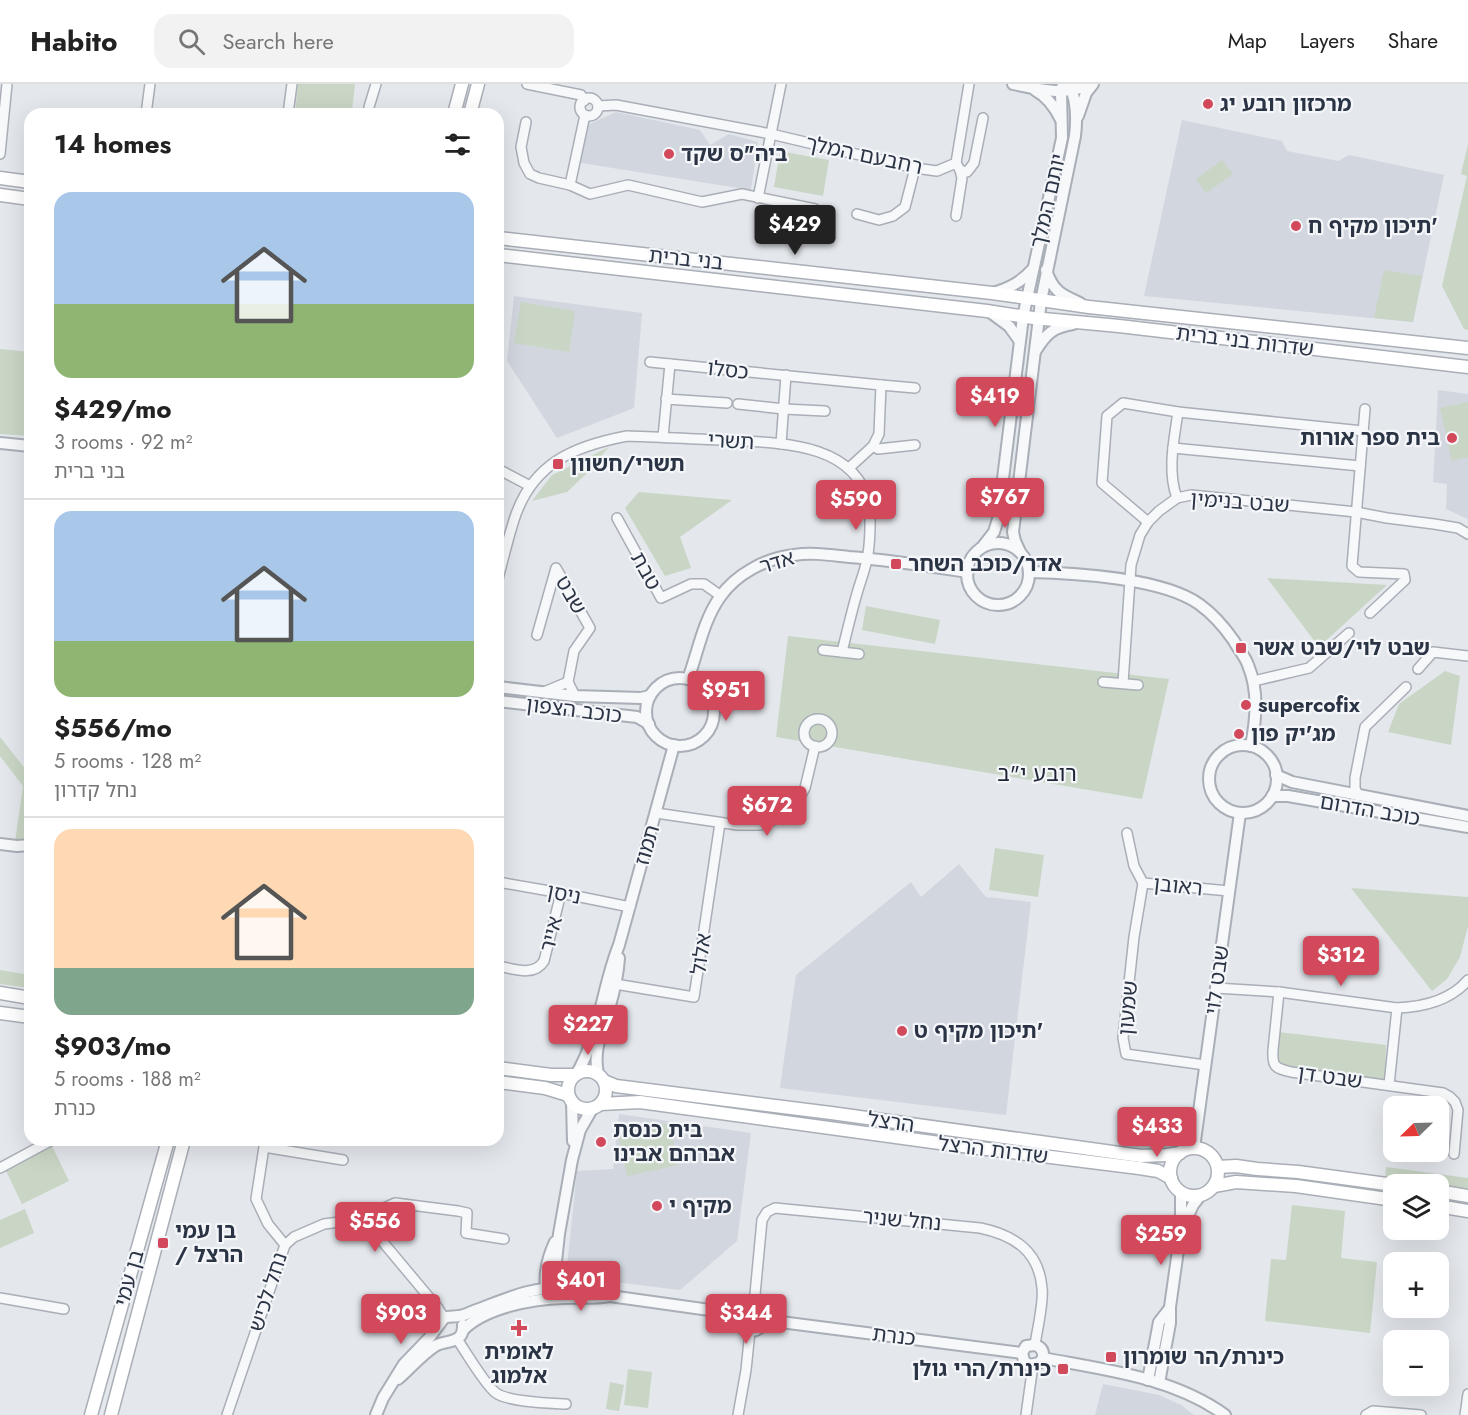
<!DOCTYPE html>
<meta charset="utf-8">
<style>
:root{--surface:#fff;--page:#f2f2f2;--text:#222;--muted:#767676;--line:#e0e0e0;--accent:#d1495b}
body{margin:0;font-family:Jost,"Noto Sans Hebrew",sans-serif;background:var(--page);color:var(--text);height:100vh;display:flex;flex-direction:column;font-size:22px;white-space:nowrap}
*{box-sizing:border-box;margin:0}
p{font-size:20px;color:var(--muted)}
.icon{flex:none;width:33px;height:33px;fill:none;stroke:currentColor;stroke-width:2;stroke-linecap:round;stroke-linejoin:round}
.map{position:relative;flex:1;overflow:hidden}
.details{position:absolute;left:24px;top:24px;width:480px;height:1038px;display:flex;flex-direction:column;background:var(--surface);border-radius:18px;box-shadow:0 6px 24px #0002}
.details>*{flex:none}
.needle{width:39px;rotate:247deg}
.fabs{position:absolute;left:1383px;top:1012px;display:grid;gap:12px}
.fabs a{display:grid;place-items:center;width:66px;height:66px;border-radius:12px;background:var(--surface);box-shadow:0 6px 24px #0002;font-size:30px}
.price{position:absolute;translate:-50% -51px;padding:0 14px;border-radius:6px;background:var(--accent);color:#fff;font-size:20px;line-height:39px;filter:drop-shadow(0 2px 3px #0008)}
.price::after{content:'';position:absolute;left:50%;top:36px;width:18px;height:14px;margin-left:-9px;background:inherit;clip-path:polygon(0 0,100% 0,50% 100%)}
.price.selected{background:#222;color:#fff}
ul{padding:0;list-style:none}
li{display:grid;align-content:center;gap:12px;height:318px;padding:0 30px}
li+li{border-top:2px solid var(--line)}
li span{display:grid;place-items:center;height:186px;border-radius:18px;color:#555}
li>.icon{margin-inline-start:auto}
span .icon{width:108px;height:108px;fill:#fffc;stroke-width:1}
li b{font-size:26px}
h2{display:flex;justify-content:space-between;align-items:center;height:72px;padding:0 30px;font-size:26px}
header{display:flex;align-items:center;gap:36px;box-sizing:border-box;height:84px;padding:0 30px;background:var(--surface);border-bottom:2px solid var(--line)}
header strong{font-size:28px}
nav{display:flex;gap:33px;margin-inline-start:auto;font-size:21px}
.search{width:420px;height:54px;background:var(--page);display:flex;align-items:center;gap:15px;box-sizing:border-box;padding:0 21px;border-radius:18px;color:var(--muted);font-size:22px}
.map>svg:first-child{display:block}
</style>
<header>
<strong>Habito</strong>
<div class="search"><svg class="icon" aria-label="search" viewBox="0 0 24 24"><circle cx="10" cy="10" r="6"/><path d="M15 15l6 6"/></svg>Search here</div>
<nav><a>Map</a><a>Layers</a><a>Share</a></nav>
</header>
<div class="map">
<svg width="1468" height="1331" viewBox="0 0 1468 1331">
<rect width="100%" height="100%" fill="#e4e7ec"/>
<!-- built -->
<g fill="#d2d6de">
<polygon points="616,28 700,46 710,61 729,50 758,58 751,106 581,79 585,42"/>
<polygon points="1182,36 1282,57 1287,67 1338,77 1349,71 1444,91 1413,238 1144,212"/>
<polygon points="514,212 642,229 634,324 557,354 507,277"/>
<polygon points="1438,306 1468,310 1468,435 1446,425 1447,400 1433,398"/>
<polygon points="959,780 986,813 1031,818 1006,1031 780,1004 796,891 911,798 921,813"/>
<polygon points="619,1030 751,1049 737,1157 680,1206 566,1192 577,1087 613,1085"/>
<polygon points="1103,1300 1159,1311 1181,1321 1194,1331 1095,1331"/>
</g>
<!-- green -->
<g fill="#c9d6c5">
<polygon points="298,0 355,0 352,27 356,30 295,30"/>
<polygon points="1468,60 1468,246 1464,245 1442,202 1467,92 1461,90"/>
<polygon points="780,67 829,76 823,112 774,103"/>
<polygon points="1222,76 1233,90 1206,109 1196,95"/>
<polygon points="1384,186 1422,192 1413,238 1374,234"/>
<polygon points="521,218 575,227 569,268 514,259"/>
<polygon points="0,265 30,268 30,352 0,350"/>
<polygon points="1468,318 1468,373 1452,377 1440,324"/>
<polygon points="609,363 587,389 567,408 532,417 552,391"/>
<polygon points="639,408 732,416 680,453 691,484 665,492 625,424"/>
<polygon points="1267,494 1387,501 1319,563"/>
<polygon points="866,522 940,536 935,560 862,546"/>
<polygon points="788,552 1169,595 1142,715 776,653"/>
<polygon points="1445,587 1460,592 1451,661 1388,648 1399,620"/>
<polygon points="0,653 30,691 30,757 15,758 23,702 0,672"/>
<polygon points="995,764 1044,771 1038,813 989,806"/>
<polygon points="1351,804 1468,813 1468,842 1460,873 1447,895 1432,907"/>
<polygon points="0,886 30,891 30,904 0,900"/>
<polygon points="1279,948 1386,961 1385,997 1278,982"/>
<polygon points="669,1039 678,1081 627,1092 618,1050"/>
<polygon points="52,1062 69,1097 22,1120 5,1085"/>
<polygon points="1386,1083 1468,1094 1468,1109 1439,1106 1438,1101 1401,1101 1385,1099"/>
<polygon points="1292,1121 1345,1127 1341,1174 1377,1178 1370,1249 1265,1237 1271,1175 1286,1176"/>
<polygon points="25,1125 34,1149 0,1164 0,1136"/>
<polygon points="628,1285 652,1288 648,1324 624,1321"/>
<polygon points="610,1298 624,1301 619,1327 606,1325"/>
</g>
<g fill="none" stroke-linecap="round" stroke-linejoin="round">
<!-- minor casing -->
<g stroke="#a9aeb7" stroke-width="12">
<g id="minor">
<polyline points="527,0 581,11 584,17"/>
<circle cx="589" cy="23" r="9"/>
<polyline points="598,22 616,21 771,50 915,84 937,87 956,79 969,0"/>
<polyline points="369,23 376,0"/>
<polyline points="146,30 150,0"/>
<polyline points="288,30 292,0"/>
<polyline points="526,38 521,63 524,79 530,90 539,94 570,101 590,110 628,101 702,118 742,110 815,125"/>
<polyline points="0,70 7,0"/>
<polyline points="956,79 960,86 967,88 974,79 983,34"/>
<polyline points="570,101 585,31"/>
<polyline points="758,114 781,0"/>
<polyline points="857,130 879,136 893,132 905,123 915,84"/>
<polyline points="956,132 962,94 960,86"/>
<polyline points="650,278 670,280"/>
<polyline points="881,301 915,304"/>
<polyline points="666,315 727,319"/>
<polyline points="738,320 784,325 825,327"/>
<polyline points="1365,325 1352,482 1359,488 1404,490 1405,496 1370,529"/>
<polyline points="663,353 670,280 881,301 879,350 873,362 849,384"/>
<polyline points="781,360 786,291"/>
<polyline points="873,362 878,365 915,361"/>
<polyline points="1173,364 1360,382"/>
<polyline points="498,385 530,402"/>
<path d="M1177,414C1167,387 1174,356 1178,328"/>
<polyline points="617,434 661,514 691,500 704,500 721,512"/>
<polyline points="1148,438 1102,399 1107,332 1123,319 1178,328 1363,347"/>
<path d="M498,495C503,475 508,455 514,436C532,379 574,362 627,352C659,353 691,355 723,356C774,359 856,356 869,421C871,434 870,462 867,475C865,486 861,496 858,506C852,526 847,547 842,568"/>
<polyline points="537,551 556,484 590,544 574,567 568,598 575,612"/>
<polyline points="823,566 859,570"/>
<polyline points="1418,585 1433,568 1468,572"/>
<polyline points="1254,597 1309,584 1349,549"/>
<polyline points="1103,598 1138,601"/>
<polyline points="1123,599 1131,481 1140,451 1148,438 1159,427 1177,414 1191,411 1356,428 1387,434 1434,440 1458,444 1468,450"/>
<polyline points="544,608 568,598"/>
<circle cx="818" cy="649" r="14"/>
<polyline points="1358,712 1355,704 1355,694 1365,643 1406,603"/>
<polyline points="656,729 738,741 760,741 778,734 794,723 805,704 815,662"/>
<polyline points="1127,749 1134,782 1143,799 1229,807"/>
<polyline points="498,798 561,809 630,823"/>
<polyline points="1143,799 1134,853 1123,954 1126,970 1205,981"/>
<path d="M498,882C514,885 534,893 544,877L561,809"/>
<polyline points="609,899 694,913 720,739"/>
<path d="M1216,904L1279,908L1397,924C1423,923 1450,917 1468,896"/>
<path d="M1279,908L1273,966C1272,983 1275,984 1291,988L1428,1007L1443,1009L1450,1013L1455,1018L1458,1026L1454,1070"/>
<polyline points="1389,1001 1397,924"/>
<polyline points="0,1084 52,1056"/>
<polyline points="370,1146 384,1124 395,1119 458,1127 467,1129 466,1149 504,1155"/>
<polyline points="285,1161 294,1153 324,1140 348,1137 370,1146 382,1157 438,1224 444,1234"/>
<polyline points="0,1214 64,1225"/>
<path d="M754,1221L762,1136L767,1128L775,1124L980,1144C1014,1151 1039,1167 1042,1204C1044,1218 1037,1246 1035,1261"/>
<path d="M457,1255C466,1268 485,1301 496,1309C508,1318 549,1319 566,1320"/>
<polyline points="227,1331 285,1161 268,1140 256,1115 264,1063 343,1076"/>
<polyline points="738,1331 746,1286 750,1247"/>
<polyline points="1026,1331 1033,1281"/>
<polyline points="1366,1331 1373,1327 1421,1331"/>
<polyline points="1465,1331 1468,1310"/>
</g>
</g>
<!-- tertiary casing -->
<g stroke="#a9aeb7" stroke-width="14">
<g id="tertiary">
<path d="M1013,0C1043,6 1062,12 1092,0"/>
<path d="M1035,6C1048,13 1055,23 1061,36"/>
<polyline points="1078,32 1086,9 1093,0"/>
<path d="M1046,186C1053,207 1061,211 1080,219"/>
<path d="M993,209C1010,204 1021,198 1033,185"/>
<polyline points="990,228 1009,242 1019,256"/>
<path d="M1036,266C1046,250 1053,243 1073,240"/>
<polyline points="0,359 30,362"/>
<circle cx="998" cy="490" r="31"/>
<polyline points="983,462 994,448 998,435 1023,233 1062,54 1061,7 1063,0"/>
<path d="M1020,468L1015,457L1013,448L1041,217L1075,52C1077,35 1077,16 1069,0"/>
<path d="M1029,488C1075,489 1162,494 1199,520C1213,530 1225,544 1234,557C1238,565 1245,572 1248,581C1259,607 1256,635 1251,662"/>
<circle cx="680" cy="628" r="34"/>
<path d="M688,595C698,568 703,537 720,513C736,490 766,474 794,471C812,468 830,471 849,473C889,476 928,482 968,488"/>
<polyline points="498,603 575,612 641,614 650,612"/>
<polyline points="498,617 637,633 649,640"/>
<circle cx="1243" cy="695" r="34"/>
<polyline points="1276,691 1292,698 1468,732"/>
<polyline points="1272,712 1288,712 1468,743"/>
<polyline points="0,760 17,762 30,761"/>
<path d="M577,989C600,950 602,903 619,861L674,661"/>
<path d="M598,990C593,965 602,949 609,925C614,908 618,891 619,874"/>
<polyline points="572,1018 573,1057"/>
<polyline points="1194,1064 1240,729"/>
<polyline points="1183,1142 1193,1121 1200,1112"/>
<path d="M547,1210C543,1192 547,1175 555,1158"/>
<polyline points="547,1215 554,1196 559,1150 572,1076 580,1046 592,1025"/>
<circle cx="751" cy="1234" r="13"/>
<polyline points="765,1236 1022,1269"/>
<path d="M463,1246C486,1223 533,1215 564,1214C580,1213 594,1215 610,1212"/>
<path d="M1022,1269L1026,1262L1035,1261C1041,1263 1044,1267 1043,1274"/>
<polyline points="1022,1269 1024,1277 1029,1281 1039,1279 1043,1274"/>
<path d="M1043,1274C1105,1286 1172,1293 1225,1331"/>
<path d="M398,1295C411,1284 421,1271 435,1262C443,1257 452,1259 458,1254C463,1251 463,1246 463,1241"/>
<polyline points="1148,1296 1159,1238 1170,1224"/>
<polyline points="1159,1299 1170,1239 1170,1223 1181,1145 1181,1109"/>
<path d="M376,1331L383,1314L404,1280L429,1254L444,1234C449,1232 453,1233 458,1232C462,1232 467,1230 471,1228C507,1215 530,1202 570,1204C585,1205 597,1206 610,1212L738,1230"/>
</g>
</g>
<!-- secondary casing -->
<g stroke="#a9aeb7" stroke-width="15">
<g id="secondary">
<polyline points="454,30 462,0"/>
<polyline points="470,30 478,0"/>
<polyline points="0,94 30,98"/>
<polyline points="0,111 30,115"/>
<polyline points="498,154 992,209 1089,223 1468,264"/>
<polyline points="498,171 987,227 1033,234 1119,242 1468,283"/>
<polyline points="0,909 30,914"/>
<polyline points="0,929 30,933"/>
<polyline points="498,984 551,991 574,991"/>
<circle cx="587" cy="1006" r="19"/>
<polyline points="604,997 616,1002 831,1029 1141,1072 1167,1071 1180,1069"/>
<polyline points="498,998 545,1004 568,1011"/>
<polyline points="600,1020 640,1018 947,1060 1139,1084 1158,1087 1171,1094"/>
<circle cx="1194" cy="1088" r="24"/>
<polyline points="1218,1083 1236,1082 1257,1085 1298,1088 1394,1101"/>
<polyline points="1214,1102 1236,1098 1296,1102 1394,1116"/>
<polyline points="1438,1107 1468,1112"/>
<polyline points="1438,1122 1468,1127"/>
<polyline points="91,1331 168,1056"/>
<polyline points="111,1331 184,1056"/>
</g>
</g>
<!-- minor -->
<use href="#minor" stroke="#f7f8fa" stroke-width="9"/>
<!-- tertiary -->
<use href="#tertiary" stroke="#f7f8fa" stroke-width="10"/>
<!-- secondary -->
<use href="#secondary" stroke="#fff" stroke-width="12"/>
</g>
<!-- markers -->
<g fill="#d1495b" stroke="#f4f6f9" stroke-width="2">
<circle cx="1208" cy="20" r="6"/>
<circle cx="669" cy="70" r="6"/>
<circle cx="1296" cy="142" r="6"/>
<circle cx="1452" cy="354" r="6"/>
<rect x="552" y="374" width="12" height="12" rx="3"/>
<rect x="890" y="474" width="12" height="12" rx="3"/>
<rect x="1235" y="558" width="12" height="12" rx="3"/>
<circle cx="1246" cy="621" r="6"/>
<circle cx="1239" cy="650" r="6"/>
<circle cx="902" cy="947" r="6"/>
<circle cx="601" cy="1058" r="6"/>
<circle cx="657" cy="1122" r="6"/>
<rect x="157" y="1153" width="12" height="12" rx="3"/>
<path d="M516 1235h6v6h6v6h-6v6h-6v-6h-6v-6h6z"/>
<rect x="1105" y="1267" width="12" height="12" rx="3"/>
<rect x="1057" y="1279" width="12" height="12" rx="3"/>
</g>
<g text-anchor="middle" stroke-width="4.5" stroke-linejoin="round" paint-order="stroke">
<!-- poi labels -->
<g font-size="21" font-weight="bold" fill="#2b3445" stroke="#f4f6f9" text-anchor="start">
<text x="1220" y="27">מרכזון רובע יג</text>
<text x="681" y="77">ביה"ס שקד</text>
<text x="1308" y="149">תיכון מקיף ח'</text>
<text x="1440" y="361" text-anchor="end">בית ספר אורות</text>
<text x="570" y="387">תשרי/חשוון</text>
<text x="908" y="487">אדר/כוכב השחר</text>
<text x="1253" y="571">שבט לוי/שבט אשר</text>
<text x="1258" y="628">supercofix</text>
<text x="1251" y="657">מג'יק פון</text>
<text x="914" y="954">תיכון מקיף ט'</text>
<text x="613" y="1053">בית כנסת<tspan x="613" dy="24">אברהם אבינו</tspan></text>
<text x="669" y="1129">מקיף י</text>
<text x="175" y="1154">בן עמי<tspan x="175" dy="24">/ הרצל</tspan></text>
<text x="519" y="1275" text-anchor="middle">לאומית<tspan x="519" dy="24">אלמוג</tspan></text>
<text x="1123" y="1280">כינרת/הר שומרון</text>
<text x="1051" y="1292" text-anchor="end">כינרת/הרי גולן</text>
</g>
<!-- street labels -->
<g font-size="21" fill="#2b3445" stroke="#f4f6f9">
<text transform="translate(864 71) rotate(12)" y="7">רחבעם המלך</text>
<text transform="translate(1048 117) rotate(-77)" y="7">יותם המלך</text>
<text transform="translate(686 175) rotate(6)" y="7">בני ברית</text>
<text transform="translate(1245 257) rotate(7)" y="7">שדרות בני ברית</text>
<text transform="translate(728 286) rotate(6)" y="7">כסלו</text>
<text transform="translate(731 357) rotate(3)" y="7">תשרי</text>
<text transform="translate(1240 418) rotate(4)" y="7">שבט בנימין</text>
<text transform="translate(777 478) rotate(-17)" y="7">אדר</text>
<text transform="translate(646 487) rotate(61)" y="7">טבת</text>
<text transform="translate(571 511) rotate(60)" y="7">שבט</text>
<text transform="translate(574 626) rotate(7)" y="7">כוכב הצפון</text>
<text transform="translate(1370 726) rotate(10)" y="7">כוכב הדרום</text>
<text transform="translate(647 761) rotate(-74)" y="7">תמוז</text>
<text transform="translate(1178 802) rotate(6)" y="7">ראובן</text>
<text transform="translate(564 810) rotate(11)" y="7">ניסן</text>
<text transform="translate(551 850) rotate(-76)" y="7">אייר</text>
<text transform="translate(701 870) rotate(-82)" y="7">אלול</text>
<text transform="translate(1217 896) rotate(-82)" y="7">שבט לוי</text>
<text transform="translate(1128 924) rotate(-85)" y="7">שמעון</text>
<text transform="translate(1330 993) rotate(8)" y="7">שבט דן</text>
<text transform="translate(891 1038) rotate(8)" y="7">הרצל</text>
<text transform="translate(993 1066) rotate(7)" y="7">שדרות הרצל</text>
<text transform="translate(902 1136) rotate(5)" y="7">נחל שניר</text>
<text transform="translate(129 1194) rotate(-74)" y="7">בן עמי</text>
<text transform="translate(268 1208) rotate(-72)" y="7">נחל לכיש</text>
<text transform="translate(894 1252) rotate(7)" y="7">כנרת</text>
</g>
<!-- neighbourhood labels -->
<g font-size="22" fill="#1d2536" stroke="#f4f6f9">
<text x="1037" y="697">רובע י"ב</text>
</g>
</g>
</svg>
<div class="fabs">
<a><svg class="needle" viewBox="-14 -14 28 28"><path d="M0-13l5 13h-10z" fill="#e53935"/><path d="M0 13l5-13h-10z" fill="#767676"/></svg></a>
<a><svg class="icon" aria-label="layers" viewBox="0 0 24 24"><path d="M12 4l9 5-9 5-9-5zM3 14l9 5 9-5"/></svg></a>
<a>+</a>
<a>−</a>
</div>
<b class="price selected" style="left:795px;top:172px">$429</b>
<b class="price" style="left:995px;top:344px">$419</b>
<b class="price" style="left:1005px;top:445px">$767</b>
<b class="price" style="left:856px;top:447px">$590</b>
<b class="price" style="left:726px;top:638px">$951</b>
<b class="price" style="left:767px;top:753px">$672</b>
<b class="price" style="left:1341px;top:903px">$312</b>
<b class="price" style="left:588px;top:972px">$227</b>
<b class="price" style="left:1157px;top:1074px">$433</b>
<b class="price" style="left:375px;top:1169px">$556</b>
<b class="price" style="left:1161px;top:1182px">$259</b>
<b class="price" style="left:581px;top:1228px">$401</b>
<b class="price" style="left:401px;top:1261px">$903</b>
<b class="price" style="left:746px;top:1261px">$344</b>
<section class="details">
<h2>14 homes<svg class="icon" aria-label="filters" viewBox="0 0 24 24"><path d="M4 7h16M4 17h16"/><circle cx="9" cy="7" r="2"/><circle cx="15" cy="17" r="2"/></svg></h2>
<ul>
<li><span style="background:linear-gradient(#a9c7e8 60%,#8fb573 0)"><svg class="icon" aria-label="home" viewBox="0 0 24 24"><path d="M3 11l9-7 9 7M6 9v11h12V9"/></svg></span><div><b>$429/mo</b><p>3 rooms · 92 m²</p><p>בני ברית</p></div></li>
<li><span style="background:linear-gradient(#a9c7e8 70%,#8fb573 0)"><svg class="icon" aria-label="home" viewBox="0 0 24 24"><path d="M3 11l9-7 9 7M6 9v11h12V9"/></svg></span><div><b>$556/mo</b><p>5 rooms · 128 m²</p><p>נחל קדרון</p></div></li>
<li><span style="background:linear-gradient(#ffd9b3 75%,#7fa58c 0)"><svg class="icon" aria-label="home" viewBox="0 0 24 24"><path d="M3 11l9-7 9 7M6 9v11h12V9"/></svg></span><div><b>$903/mo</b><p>5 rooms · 188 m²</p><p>כנרת</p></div></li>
</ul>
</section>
</div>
